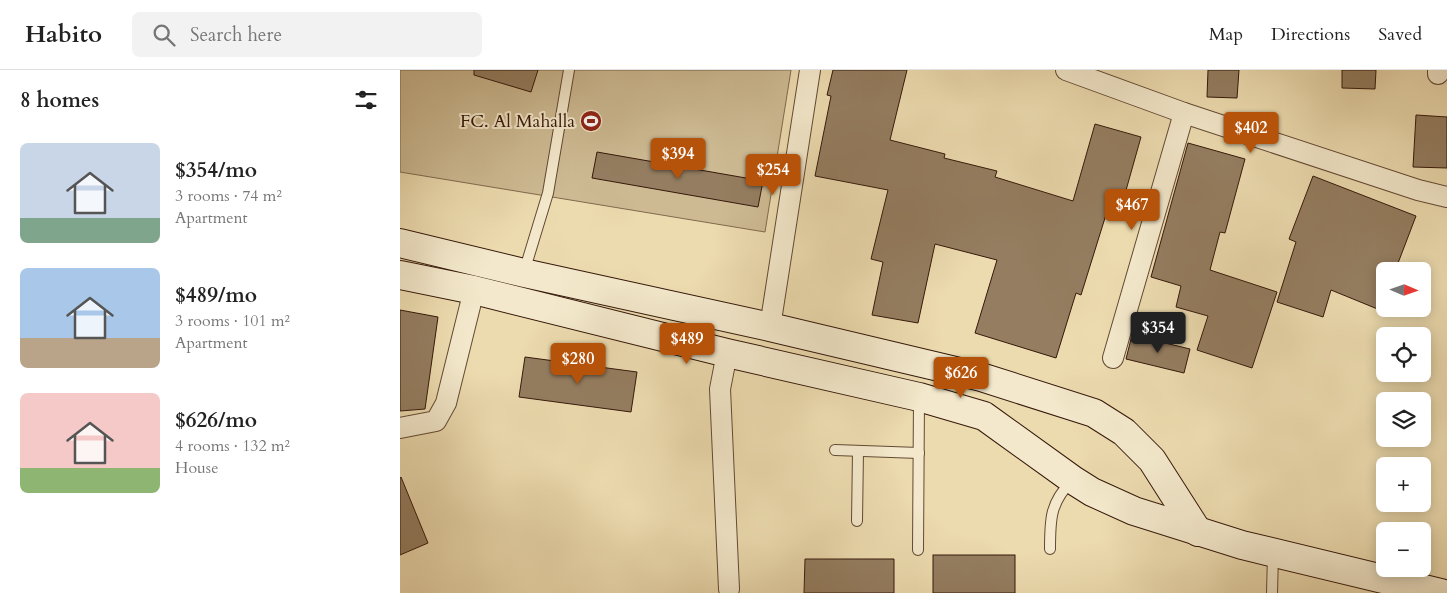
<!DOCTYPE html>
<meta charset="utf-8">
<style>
:root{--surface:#fff;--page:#f2f2f2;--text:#222;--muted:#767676;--line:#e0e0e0;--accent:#b45309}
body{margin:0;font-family:Cardo,serif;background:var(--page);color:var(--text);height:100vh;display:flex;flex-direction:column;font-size:19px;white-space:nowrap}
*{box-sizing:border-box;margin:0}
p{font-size:16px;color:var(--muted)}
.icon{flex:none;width:28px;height:28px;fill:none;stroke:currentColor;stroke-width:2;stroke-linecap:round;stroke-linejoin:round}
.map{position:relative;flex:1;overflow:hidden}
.drawer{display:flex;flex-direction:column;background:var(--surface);width:400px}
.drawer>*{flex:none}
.needle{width:32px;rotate:92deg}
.tools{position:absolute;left:976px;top:192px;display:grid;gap:10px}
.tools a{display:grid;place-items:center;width:55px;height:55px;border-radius:8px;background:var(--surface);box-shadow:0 2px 12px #0003;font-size:25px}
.price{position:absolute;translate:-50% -42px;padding:0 11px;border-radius:5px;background:var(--accent);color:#fff;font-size:16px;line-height:32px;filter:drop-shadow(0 1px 2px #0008)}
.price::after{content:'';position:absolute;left:50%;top:30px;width:15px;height:11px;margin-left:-8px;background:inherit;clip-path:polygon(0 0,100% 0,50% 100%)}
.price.current{background:#222;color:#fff}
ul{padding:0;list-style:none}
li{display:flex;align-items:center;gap:15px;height:125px;padding:0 20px}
li span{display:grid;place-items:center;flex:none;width:140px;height:100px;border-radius:8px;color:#555}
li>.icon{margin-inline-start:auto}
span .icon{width:60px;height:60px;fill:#fffc;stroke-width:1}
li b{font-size:21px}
h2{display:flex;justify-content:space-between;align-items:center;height:60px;padding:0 20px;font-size:21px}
header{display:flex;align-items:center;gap:30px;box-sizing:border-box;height:70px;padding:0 25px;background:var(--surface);border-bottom:1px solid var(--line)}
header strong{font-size:24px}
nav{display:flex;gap:28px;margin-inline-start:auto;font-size:18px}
.search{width:350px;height:45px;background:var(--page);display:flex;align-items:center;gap:12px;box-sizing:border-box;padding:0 18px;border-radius:8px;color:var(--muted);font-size:19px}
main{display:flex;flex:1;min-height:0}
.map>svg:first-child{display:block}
</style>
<header>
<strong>Habito</strong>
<div class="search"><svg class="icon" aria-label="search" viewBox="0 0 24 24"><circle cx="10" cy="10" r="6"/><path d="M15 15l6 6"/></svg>Search here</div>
<nav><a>Map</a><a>Directions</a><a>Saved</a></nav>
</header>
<main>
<section class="drawer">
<h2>8 homes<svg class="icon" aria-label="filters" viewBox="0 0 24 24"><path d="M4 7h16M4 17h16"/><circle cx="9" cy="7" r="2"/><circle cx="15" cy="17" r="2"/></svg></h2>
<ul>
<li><span style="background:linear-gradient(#c9d6e8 75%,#7fa58c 0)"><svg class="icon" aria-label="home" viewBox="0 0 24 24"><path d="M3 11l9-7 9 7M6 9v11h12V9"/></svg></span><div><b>$354/mo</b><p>3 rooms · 74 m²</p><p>Apartment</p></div></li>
<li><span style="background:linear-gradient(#a9c7e8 70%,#b9a48a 0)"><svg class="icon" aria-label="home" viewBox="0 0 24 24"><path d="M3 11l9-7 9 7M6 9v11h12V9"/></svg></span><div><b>$489/mo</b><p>3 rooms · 101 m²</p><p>Apartment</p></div></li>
<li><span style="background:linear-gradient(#f6c9c9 75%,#8fb573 0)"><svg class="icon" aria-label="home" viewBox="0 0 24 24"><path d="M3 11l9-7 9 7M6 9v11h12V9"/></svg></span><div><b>$626/mo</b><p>4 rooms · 132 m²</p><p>House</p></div></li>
</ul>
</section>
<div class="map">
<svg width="1047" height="523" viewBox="0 0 1047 523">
<rect width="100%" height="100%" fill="#ecdbaf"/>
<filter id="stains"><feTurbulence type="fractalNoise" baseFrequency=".004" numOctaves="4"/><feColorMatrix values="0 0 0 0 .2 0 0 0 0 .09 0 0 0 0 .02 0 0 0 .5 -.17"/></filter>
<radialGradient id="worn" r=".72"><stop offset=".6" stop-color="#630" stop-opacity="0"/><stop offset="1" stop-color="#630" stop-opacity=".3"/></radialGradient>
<!-- green -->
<polygon fill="#cdba93" stroke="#81694e" points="0,0 391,0 365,162 0,102"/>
<!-- building -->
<g fill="#947d60" stroke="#35180a">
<polygon points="74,0 138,0 131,22 74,5"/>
<polygon points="433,0 507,0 490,70 545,84 544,88 597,101 595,107 673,131 695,54 741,67 721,138 709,135 681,225 676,223 656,288 575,263 597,190 535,174 518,253 472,245 483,192 471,189 488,120 415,106 431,26 427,25"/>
<polygon points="808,0 839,0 837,28 807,27"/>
<polygon points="942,0 976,0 975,19 942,18"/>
<polygon points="1016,45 1047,47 1047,98 1013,97"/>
<polygon points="788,73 845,89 825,163 820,162 810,200 877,222 852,298 797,280 808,246 776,237 781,216 751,207"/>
<polygon points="197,82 363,111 358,137 192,108"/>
<polygon points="913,106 1016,146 995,201 985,201 985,228 980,240 931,220 923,247 877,232 896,172 889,169"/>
<polygon points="0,240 38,247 25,339 0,341"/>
<polygon points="732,265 790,279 784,303 726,289"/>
<polygon points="125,287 237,302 231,342 119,327"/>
<polygon points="1,407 28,473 0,485 0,408"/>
<rect x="533" y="485" width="82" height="38"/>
<polygon points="405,489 494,489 494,523 404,523"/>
</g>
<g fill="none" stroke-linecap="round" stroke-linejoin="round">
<!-- lane casing -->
<g stroke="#634933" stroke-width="12">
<g id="lane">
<polyline points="124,202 148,123 169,0"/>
<polyline points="435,380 519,383"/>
<polyline points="457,451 458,381"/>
<path d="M650,479C650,450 650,432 672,411"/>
<polyline points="518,480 519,328"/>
<polyline points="872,523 873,484"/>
</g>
</g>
<!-- street casing -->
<g stroke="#634933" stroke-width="22">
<g id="street">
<polyline points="666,0 784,43 1018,120 1047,127"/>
<polyline points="1038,4 1038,0"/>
<polyline points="370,257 410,0"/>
<polyline points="327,283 320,319 329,519"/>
<polyline points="713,288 784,43"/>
<polyline points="0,358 36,351 46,333 74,220"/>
</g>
</g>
<!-- secondary casing -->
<g stroke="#35180a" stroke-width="30">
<g id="secondary">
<polyline points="0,173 124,203 370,257 581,307 694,343 724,362 752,390 798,462"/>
<polyline points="0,205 74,220 327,283 519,327 584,346 673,410 692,422 734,441 842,475 1041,523"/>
</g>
</g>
<!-- lane -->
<use href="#lane" stroke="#f3e8cb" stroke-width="10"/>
<!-- street -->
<use href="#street" stroke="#f3e8cb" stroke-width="20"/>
<!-- secondary -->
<use href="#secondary" stroke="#f3e8cb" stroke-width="28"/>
</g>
<!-- icons -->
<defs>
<g id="stadium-disc" transform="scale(1.125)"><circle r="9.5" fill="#8f2418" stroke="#f3e8cb"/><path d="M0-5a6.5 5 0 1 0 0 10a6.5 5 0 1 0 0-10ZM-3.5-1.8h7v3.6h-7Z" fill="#fff"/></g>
</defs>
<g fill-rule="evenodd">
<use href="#stadium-disc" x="191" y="51"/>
</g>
<g text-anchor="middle" stroke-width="4" stroke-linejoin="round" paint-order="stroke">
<!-- poi labels -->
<g font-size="18" fill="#35180a" stroke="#f3e8cb" text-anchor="end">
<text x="175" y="57">FC. Al Mahalla</text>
</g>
</g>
<rect width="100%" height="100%" filter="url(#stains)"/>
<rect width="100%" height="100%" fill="url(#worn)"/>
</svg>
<div class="tools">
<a><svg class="needle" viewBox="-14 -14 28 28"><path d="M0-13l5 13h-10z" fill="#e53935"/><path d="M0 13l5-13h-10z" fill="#767676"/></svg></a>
<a><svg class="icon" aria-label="locate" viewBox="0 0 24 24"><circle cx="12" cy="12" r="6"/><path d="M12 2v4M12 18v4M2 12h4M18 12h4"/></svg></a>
<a><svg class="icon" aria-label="layers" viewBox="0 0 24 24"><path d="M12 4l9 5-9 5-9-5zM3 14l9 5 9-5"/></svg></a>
<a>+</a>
<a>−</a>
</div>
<b class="price" style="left:851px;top:84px">$402</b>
<b class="price" style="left:278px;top:110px">$394</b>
<b class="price" style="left:373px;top:126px">$254</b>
<b class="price" style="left:732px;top:161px">$467</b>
<b class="price current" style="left:758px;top:284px">$354</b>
<b class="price" style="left:287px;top:295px">$489</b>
<b class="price" style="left:178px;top:315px">$280</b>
<b class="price" style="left:561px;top:329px">$626</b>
</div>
</main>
